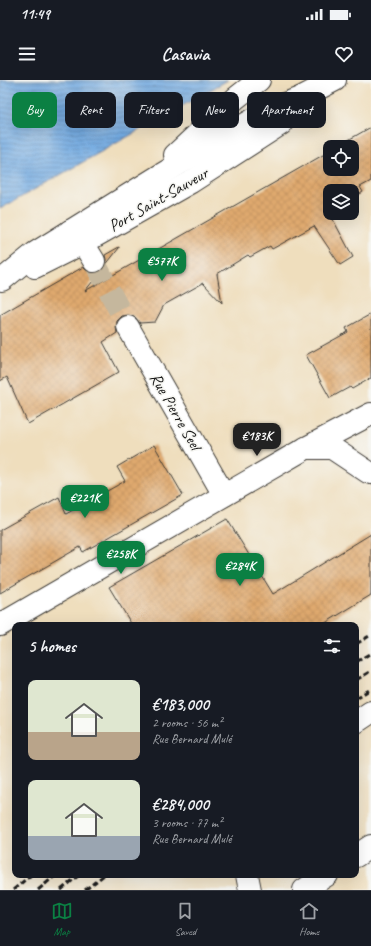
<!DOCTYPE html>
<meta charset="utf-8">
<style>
:root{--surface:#171b24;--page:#242831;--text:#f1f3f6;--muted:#9ea1a6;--line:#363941;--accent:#0b8043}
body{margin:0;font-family:Caveat,sans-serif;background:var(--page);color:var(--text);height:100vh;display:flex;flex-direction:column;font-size:15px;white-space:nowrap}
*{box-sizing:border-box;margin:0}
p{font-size:13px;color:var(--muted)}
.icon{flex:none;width:22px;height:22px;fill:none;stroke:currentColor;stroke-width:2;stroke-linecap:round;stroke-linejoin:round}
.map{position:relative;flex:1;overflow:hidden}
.drawer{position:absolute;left:12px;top:542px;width:347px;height:256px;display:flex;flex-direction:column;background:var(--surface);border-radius:8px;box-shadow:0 4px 16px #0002}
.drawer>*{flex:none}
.banner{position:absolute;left:12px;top:12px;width:347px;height:36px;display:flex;gap:8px}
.tools{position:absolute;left:323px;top:60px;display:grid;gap:8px}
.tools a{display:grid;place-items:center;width:36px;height:36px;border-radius:8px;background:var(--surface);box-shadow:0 4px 16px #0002;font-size:20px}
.price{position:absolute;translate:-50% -34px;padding:0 9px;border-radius:8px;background:var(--accent);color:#fff;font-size:13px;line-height:26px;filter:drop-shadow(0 1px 2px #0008)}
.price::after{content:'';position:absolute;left:50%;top:24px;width:12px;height:9px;margin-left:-6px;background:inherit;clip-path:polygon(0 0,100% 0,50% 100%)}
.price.on{background:#222;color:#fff}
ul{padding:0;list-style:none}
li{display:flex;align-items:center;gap:12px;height:100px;padding:0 16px}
li span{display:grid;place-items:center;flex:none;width:112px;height:80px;border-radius:8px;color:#555}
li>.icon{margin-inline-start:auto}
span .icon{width:48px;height:48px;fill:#fffc;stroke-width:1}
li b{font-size:17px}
h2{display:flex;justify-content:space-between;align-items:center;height:48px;padding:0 16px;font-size:17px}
.chip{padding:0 14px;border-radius:8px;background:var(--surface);box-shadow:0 4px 16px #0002;font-size:14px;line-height:36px}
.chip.on{background:var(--accent);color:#fff}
.status{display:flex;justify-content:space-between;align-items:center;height:28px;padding:0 20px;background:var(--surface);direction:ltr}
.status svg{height:11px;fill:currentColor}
header{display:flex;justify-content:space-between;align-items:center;height:52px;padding:0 16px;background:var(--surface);font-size:18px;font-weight:600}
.tabs{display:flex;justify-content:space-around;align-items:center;height:56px;border-top:1px solid var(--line);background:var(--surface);font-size:11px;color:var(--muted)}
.tabs a{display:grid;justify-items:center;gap:2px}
.tabs .on{color:var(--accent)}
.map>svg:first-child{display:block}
</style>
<div class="status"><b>11:49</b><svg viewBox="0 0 49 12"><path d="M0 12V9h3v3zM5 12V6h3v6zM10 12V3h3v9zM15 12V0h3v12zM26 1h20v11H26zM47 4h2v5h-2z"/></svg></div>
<header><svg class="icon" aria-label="menu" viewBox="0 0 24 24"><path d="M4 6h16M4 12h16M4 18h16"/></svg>Casavia<svg class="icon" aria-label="heart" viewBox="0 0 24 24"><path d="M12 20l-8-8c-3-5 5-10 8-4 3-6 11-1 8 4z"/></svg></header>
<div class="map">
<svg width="371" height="810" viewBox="0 0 371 810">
<defs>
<pattern id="water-rules" width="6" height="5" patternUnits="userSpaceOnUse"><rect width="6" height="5" fill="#73aae1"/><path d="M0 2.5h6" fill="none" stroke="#5e8ab6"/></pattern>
<pattern id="building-cross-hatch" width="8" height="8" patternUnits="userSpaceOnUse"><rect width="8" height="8" fill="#dfa96e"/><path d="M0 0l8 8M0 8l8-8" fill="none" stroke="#bf915f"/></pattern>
</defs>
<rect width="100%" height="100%" fill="#f6f6f2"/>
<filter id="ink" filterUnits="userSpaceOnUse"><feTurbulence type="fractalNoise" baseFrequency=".025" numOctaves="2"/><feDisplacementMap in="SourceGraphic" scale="8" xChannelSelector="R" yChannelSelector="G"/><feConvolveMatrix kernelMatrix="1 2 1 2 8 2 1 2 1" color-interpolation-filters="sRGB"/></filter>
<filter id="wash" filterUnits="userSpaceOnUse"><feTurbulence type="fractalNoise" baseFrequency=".012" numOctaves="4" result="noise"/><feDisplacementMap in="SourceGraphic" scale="16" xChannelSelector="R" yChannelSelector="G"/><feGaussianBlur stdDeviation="0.9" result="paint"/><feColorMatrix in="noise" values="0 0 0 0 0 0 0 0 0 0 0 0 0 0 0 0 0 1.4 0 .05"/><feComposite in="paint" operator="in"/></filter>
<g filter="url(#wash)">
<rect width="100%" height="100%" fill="#efdebd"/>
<!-- water -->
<polygon fill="url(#water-rules)" stroke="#48637e" points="0,0 228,0 0,129"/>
<g id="blocks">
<!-- building -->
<g fill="url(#building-cross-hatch)">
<polygon points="371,47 371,101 360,107 363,112 352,119 352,111 330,111 329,132 353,177 340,185 314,146 272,169 270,166 250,177 248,175 217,194 222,223 203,203 164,225 155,242 140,243 134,236 128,235 122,236 117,241 116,247 117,253 103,262 119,292 28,344 7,297 0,301 0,235 83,187 88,192 94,193 101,191 85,211 330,71 330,89 352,89 352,67 336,67"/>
<polygon points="119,167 119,168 105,186 106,180 105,175"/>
<polygon points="371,234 371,298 352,309 350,307 330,318 306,275 348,252 346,248"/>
<polygon points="154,365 183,415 83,472 80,467 0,513 0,450 59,417 66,434 125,401 117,387"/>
<polygon points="227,439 273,514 371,454 371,515 322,545 132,545 109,507"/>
</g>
</g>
</g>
<g filter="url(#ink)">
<use href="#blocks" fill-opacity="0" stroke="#3c3934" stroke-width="1"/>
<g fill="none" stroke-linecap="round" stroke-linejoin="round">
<!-- minor-tunnel -->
<polyline stroke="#c5b79d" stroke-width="22" stroke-dasharray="22 11" stroke-linecap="butt" points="94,181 128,247"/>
<!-- minor casing -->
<g stroke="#3c3934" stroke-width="24">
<g id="minor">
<polyline points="70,151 83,163 94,181"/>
<polyline points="128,247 224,415"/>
<polyline points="306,368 332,368 368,392 371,393"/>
<polyline points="0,545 306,368 371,334"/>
<polyline points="356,642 371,632"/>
<polyline points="356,776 371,766"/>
<polyline points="247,795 250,810"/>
<polyline points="304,810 327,795"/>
</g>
</g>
<!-- major casing -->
<g stroke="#3c3934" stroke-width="24">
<g id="major">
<polyline points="175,75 236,18 259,0"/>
<polyline points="35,187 83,163 191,102 281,44 300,18"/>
<polyline points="2,200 35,173 159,96 269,30 300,18 335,0"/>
</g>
</g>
<!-- minor -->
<use href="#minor" stroke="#fff" stroke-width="22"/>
<!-- major -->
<use href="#major" stroke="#fff" stroke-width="22"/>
<!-- rail -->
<g stroke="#1c1c1c" stroke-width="3" stroke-dasharray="6 3" stroke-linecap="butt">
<polyline points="356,564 371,555"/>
<polyline points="356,582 371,573"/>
<polyline points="356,600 371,591"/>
<polyline points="356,618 371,609"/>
<polyline points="13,810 31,795"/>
<polyline points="38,810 56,795"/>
<polyline points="61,810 79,795"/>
<polyline points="85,810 104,795"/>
</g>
</g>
</g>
<g text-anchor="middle" stroke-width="3" stroke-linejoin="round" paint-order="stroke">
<!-- street labels -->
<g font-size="17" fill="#1c1c1c" stroke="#f6f6f2">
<text transform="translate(158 119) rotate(-30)" y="6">Port Saint-Sauveur</text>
<text transform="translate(176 331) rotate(60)" y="6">Rue Pierre Seel</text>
</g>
</g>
</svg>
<div class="tools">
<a><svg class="icon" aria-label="locate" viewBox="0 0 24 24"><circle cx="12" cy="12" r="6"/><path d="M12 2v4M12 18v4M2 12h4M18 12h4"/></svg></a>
<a><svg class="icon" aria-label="layers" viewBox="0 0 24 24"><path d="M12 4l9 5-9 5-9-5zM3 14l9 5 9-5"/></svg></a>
</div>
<b class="price" style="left:162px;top:202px">€577K</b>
<b class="price on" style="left:257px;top:377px">€183K</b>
<b class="price" style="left:85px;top:439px">€221K</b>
<b class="price" style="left:121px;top:495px">€258K</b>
<b class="price" style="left:240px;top:507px">€284K</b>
<div class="banner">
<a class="chip on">Buy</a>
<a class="chip">Rent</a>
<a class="chip">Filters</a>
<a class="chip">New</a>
<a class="chip">Apartment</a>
</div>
<section class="drawer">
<h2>5 homes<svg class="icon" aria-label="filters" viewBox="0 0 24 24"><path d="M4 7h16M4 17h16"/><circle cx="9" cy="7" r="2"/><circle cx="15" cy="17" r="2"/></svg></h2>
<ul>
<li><span style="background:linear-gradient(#dfe7d0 65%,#b9a48a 0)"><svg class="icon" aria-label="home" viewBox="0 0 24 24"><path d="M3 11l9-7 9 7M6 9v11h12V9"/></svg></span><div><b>€183,000</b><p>2 rooms · 56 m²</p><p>Rue Bernard Mulé</p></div></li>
<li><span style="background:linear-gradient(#dfe7d0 70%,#9aa5b1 0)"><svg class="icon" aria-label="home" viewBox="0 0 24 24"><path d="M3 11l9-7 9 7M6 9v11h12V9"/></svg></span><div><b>€284,000</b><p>3 rooms · 77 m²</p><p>Rue Bernard Mulé</p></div></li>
</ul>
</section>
</div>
<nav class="tabs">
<a class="on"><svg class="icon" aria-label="map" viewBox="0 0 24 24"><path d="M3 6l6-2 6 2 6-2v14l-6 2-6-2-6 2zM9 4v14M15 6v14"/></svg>Map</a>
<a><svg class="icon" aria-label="saved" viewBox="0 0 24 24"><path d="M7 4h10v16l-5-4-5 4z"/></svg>Saved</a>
<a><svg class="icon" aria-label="home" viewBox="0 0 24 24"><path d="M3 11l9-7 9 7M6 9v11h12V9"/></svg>Home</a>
</nav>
